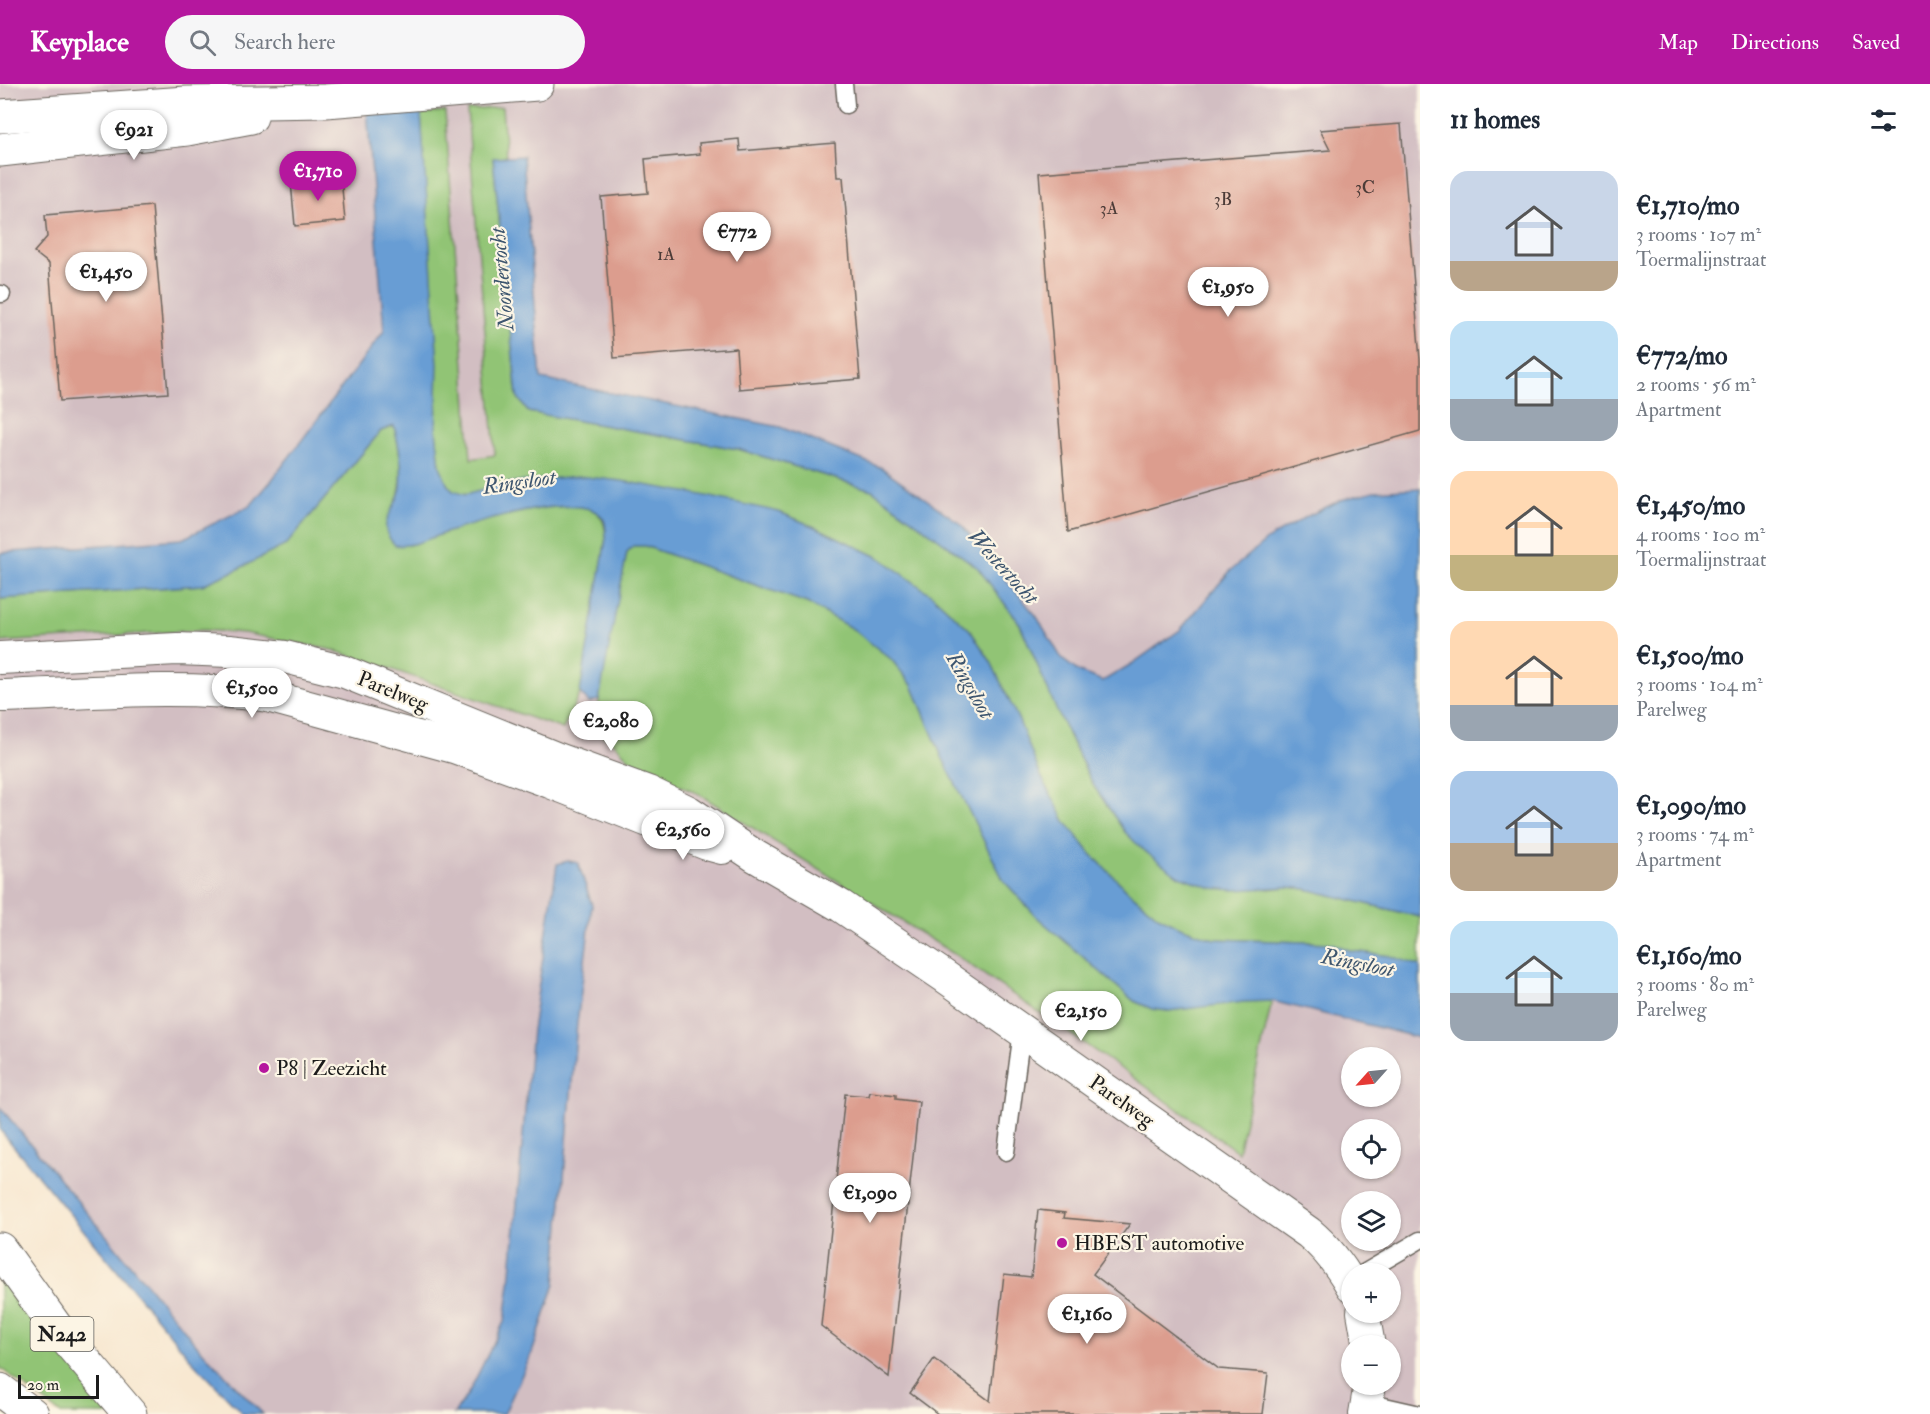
<!DOCTYPE html>
<meta charset="utf-8">
<style>
:root{--surface:#fff;--page:#f6f6f7;--text:#1f2937;--muted:#747a83;--accent:#b5179e}
body{margin:0;font-family:"IM FELL Double Pica",serif;background:var(--page);color:var(--text);height:100vh;display:flex;flex-direction:column;font-size:22px;white-space:nowrap}
*{box-sizing:border-box;margin:0}
p{font-size:20px;color:var(--muted)}
.icon{flex:none;width:33px;height:33px;fill:none;stroke:currentColor;stroke-width:2;stroke-linecap:round;stroke-linejoin:round}
.map{position:relative;flex:1;overflow:hidden}
.details{display:flex;flex-direction:column;background:var(--surface);width:510px}
.details>*{flex:none}
.needle{width:39px;rotate:243deg}
.controls{position:absolute;left:1341px;top:963px;display:grid;gap:12px}
.controls a{display:grid;place-items:center;width:60px;height:60px;border-radius:50%;background:var(--surface);box-shadow:0 2px 4px #0004;font-size:30px}
.scale{position:absolute;left:18px;bottom:15px;width:81px;box-sizing:border-box;padding-left:6px;border:3px solid #1c1c1c;border-top:0;font-size:16px;line-height:21px;white-space:nowrap;color:#1c1c1c;-webkit-text-stroke:4px #fcf5e5;paint-order:stroke}
.price{position:absolute;translate:-50% -51px;padding:0 14px;border-radius:21px;background:#fff;color:#222;font-size:20px;line-height:39px;filter:drop-shadow(0 2px 3px #0008)}
.price::after{content:'';position:absolute;left:50%;top:36px;width:18px;height:14px;margin-left:-9px;background:inherit;clip-path:polygon(0 0,100% 0,50% 100%)}
.price.on{background:var(--accent);color:#fff}
ul{padding:0;list-style:none}
li{display:flex;align-items:center;gap:18px;height:150px;padding:0 30px}
li span{display:grid;place-items:center;flex:none;width:168px;height:120px;border-radius:18px;color:#555}
li>.icon{margin-inline-start:auto}
span .icon{width:72px;height:72px;fill:#fffc;stroke-width:1}
li b{font-size:26px}
h2{display:flex;justify-content:space-between;align-items:center;height:72px;padding:0 30px;font-size:26px}
header{display:flex;align-items:center;gap:36px;box-sizing:border-box;height:84px;padding:0 30px;background:var(--accent);color:#fff}
header strong{font-size:28px}
nav{display:flex;gap:33px;margin-inline-start:auto;font-size:21px}
.search{width:420px;height:54px;background:var(--page);display:flex;align-items:center;gap:15px;box-sizing:border-box;padding:0 21px;border-radius:33px;color:var(--muted);font-size:22px}
main{display:flex;flex:1;min-height:0}
.map>svg:first-child{display:block}
</style>
<header>
<strong>Keyplace</strong>
<div class="search"><svg class="icon" aria-label="search" viewBox="0 0 24 24"><circle cx="10" cy="10" r="6"/><path d="M15 15l6 6"/></svg>Search here</div>
<nav><a>Map</a><a>Directions</a><a>Saved</a></nav>
</header>
<main>
<div class="map">
<svg width="1420" height="1330" viewBox="0 0 1420 1330">
<rect width="100%" height="100%" fill="#fcf5e5"/>
<filter id="ink" filterUnits="userSpaceOnUse"><feTurbulence type="fractalNoise" baseFrequency=".0167" numOctaves="2"/><feDisplacementMap in="SourceGraphic" scale="12" xChannelSelector="R" yChannelSelector="G"/><feConvolveMatrix kernelMatrix="1 2 1 2 8 2 1 2 1" color-interpolation-filters="sRGB"/></filter>
<filter id="wash" filterUnits="userSpaceOnUse"><feTurbulence type="fractalNoise" baseFrequency=".008" numOctaves="4" result="noise"/><feDisplacementMap in="SourceGraphic" scale="24" xChannelSelector="R" yChannelSelector="G"/><feGaussianBlur stdDeviation="1.35" result="paint"/><feColorMatrix in="noise" values="0 0 0 0 0 0 0 0 0 0 0 0 0 0 0 0 0 1.4 0 .05"/><feComposite in="paint" operator="in"/></filter>
<g filter="url(#wash)">
<rect width="100%" height="100%" fill="#f8e8d1"/>
<!-- industrial -->
<path fill="#d2bec2" fill-rule="evenodd" d="M0,0H1420V1330H263L201,1266L0,1023ZM1352,974H1390V1012H1352ZM1352,1046H1390V1084H1352ZM1352,1118H1390V1156H1352ZM1352,1190H1390V1228H1352ZM1352,1262H1390V1300H1352Z"/>
<!-- green -->
<g fill="#91c475" stroke="#567048" stroke-width="1.5">
<path d="M502,23L506,73L493,75L517,312L528,328L738,365L872,406L978,484L1020,540L1057,627L1078,671L1094,702L1125,748L1179,792L1269,805L1288,803L1306,805L1420,833V882L1390,872L1352,867L1331,859L1214,855L1180,843L1158,832L1129,808L1091,770L1065,737L1040,690L1019,637L991,578L970,546L933,512L880,474L822,446L779,428L540,397C525,398 509,399 494,402C483,405 473,412 462,410C438,408 438,364 436,346L421,30L445,27L471,375L495,371L467,26Z"/>
<path d="M394,342C400,368 406,392 396,418L409,461C441,450 567,406 594,426C604,434 605,442 606,454L580,609L563,645L371,578L328,565L244,549L204,546L0,558V515L202,501L234,487L286,461L381,347Z"/>
<polygon points="633,462 645,462 807,519 853,545 891,575 912,601 942,673 1004,797 1037,833 1134,917 1152,925 1168,927 1244,917 1272,917 1238,1068 1130,991 954,870 697,709 639,685 614,659 595,646 603,589 627,468"/>
<polygon points="0,1183 115,1330 61,1330 0,1284"/>
</g>
<!-- water -->
<g fill="#679dd4" stroke="#425c78" stroke-width="1.5">
<path d="M365,0H419L438,280L436,346L440,382L447,400L453,407L465,411L508,399L578,392L622,397L697,410L779,428L822,446L880,474L933,512L970,546L991,578L1019,637L1040,690L1065,737L1091,770L1129,808L1158,832L1180,843L1214,855L1331,859L1352,867L1390,872L1420,882V954L1272,917L1244,918L1168,927L1152,925L1134,917L1037,833L1004,797L942,673L912,601L891,575L853,545L807,519L645,462H633L627,468L599,616L589,619L580,609L606,454C606,449 606,441 604,436C587,403 477,439 448,448C431,453 413,464 395,461C372,439 399,424 401,402C403,381 399,362 394,342L381,347L286,461L234,487L202,501L0,515V469L182,455L250,422L271,397L384,247Z"/>
<polygon points="523,72 541,295 780,343 882,384 961,440 1037,533 1062,575 1079,588 1103,597 1133,579 1180,546 1230,487 1268,455 1308,432 1341,416 1374,407 1420,404 1420,833 1306,805 1288,803 1234,806 1212,804 1179,792 1143,766 1125,748 1094,702 1057,627 1020,540 978,484 872,406 738,365 528,328 517,312 493,74"/>
<polygon points="568,777 578,779 592,821 577,939 555,1200 532,1269 504,1330 454,1330 469,1308 505,1236 510,1200 532,946 557,780"/>
<polygon points="0,1023 201,1266 263,1330 243,1330 194,1279 0,1046"/>
</g>
<g id="blocks">
<!-- building -->
<g fill="#dc9d8e">
<polygon points="1401,40 1420,276 1420,347 1068,448 1039,89 1330,66 1320,46"/>
<polygon points="739,55 740,67 835,59 837,93 843,93 860,295 739,305 736,264 614,274 601,113 648,109 645,75 700,70 699,59"/>
<polygon points="341,93 345,137 295,142 291,98"/>
<polygon points="152,122 168,309 60,317 49,180 34,168 47,153 45,131"/>
<polygon points="870,1008 896,1011 896,1015 919,1018 889,1293 821,1242 845,1010 869,1012"/>
<polygon points="1038,1126 1065,1129 1064,1134 1130,1140 1093,1190 1219,1285 1268,1289 1263,1330 938,1330 910,1309 934,1275 990,1317 1004,1190 1031,1193"/>
</g>
</g>
</g>
<g filter="url(#ink)">
<use href="#blocks" fill-opacity="0" stroke="#69635b" stroke-width="1.5"/>
<g fill="none" stroke-linecap="round" stroke-linejoin="round">
<!-- service casing -->
<g stroke="#69635b" stroke-width="19">
<g id="service">
<polyline points="844,0 846,21"/>
<polyline points="0,210 2,210"/>
<polyline points="1006,1068 1022,947"/>
<polyline points="1362,1190 1420,1156"/>
<polyline points="1367,1318 1420,1330"/>
</g>
</g>
<!-- minor casing -->
<g stroke="#69635b" stroke-width="34">
<g id="minor">
<path d="M0,574L177,565L229,567L285,573L345,588L558,675L648,708L689,728L755,772L841,822L944,892L1309,1149C1327,1164 1340,1181 1352,1202"/>
<path d="M0,612C89,609 180,600 268,612L454,663L550,698L707,760L722,764"/>
<polyline points="1363,1228 1369,1262"/>
<polyline points="1365,1330 1370,1300"/>
</g>
</g>
<!-- tertiary casing -->
<g stroke="#69635b" stroke-width="35">
<g id="tertiary">
<polyline points="0,32 186,19 326,17 537,0"/>
<polyline points="0,66 187,45 251,33"/>
</g>
</g>
<!-- trunk casing -->
<g stroke="#69635b" stroke-width="35">
<g id="trunk">
<polyline points="0,1165 56,1243 130,1330"/>
<polyline points="0,1306 32,1330"/>
</g>
</g>
<!-- service -->
<use href="#service" stroke="#fff" stroke-width="16"/>
<!-- minor -->
<use href="#minor" stroke="#fff" stroke-width="32"/>
<!-- tertiary -->
<use href="#tertiary" stroke="#fff" stroke-width="33"/>
<!-- trunk -->
<use href="#trunk" stroke="#fff" stroke-width="33"/>
</g>
</g>
<!-- markers -->
<g fill="#b5179e" stroke="#fcf5e5" stroke-width="2">
<circle cx="264" cy="984" r="6"/>
<circle cx="1062" cy="1159" r="6"/>
</g>
<g text-anchor="middle" stroke-width="4.5" stroke-linejoin="round" paint-order="stroke">
<!-- number labels -->
<g font-size="18" fill="#4c3c38">
<text x="1365" y="109">3C</text>
<text x="1223" y="121">3B</text>
<text x="1109" y="130">3A</text>
<text x="666" y="176">1A</text>
</g>
<!-- shield labels -->
<rect fill="#fcf5e5" stroke="#5f5d58" stroke-width="1.5" x="30.5" y="1233" width="63" height="34" rx="4.5"/>
<g font-size="20" font-weight="bold" fill="#1c1c1c">
<text x="62" y="1257">N242</text>
</g>
<!-- street labels -->
<g font-size="21" fill="#1c1c1c" stroke="#fcf5e5">
<text transform="translate(393 607) rotate(22)" y="7">Parelweg</text>
<text transform="translate(1122 1017) rotate(35)" y="7">Parelweg</text>
</g>
<!-- poi labels -->
<g font-size="21" fill="#1c1c1c" stroke="#fcf5e5" text-anchor="start">
<text x="276" y="991">P8 | Zeezicht</text>
<text x="1074" y="1166">HBEST automotive</text>
</g>
<!-- water labels -->
<g font-size="22" font-style="italic" fill="#3e566f" stroke="#fcf5e5">
<text transform="translate(501 195) rotate(-95)" y="8">Noordertocht</text>
<text transform="translate(519 397) rotate(-8)" y="8">Ringsloot</text>
<text transform="translate(1004 482) rotate(48)" y="8">Westertocht</text>
<text transform="translate(971 601) rotate(60)" y="8">Ringsloot</text>
<text transform="translate(1358 878) rotate(11)" y="8">Ringsloot</text>
</g>
</g>
</svg>
<div class="controls">
<a><svg class="needle" viewBox="-14 -14 28 28"><path d="M0-13l5 13h-10z" fill="#e53935"/><path d="M0 13l5-13h-10z" fill="#747a83"/></svg></a>
<a><svg class="icon" aria-label="locate" viewBox="0 0 24 24"><circle cx="12" cy="12" r="6"/><path d="M12 2v4M12 18v4M2 12h4M18 12h4"/></svg></a>
<a><svg class="icon" aria-label="layers" viewBox="0 0 24 24"><path d="M12 4l9 5-9 5-9-5zM3 14l9 5 9-5"/></svg></a>
<a>+</a>
<a>−</a>
</div>
<div class="scale">20 m</div>
<b class="price" style="left:134px;top:77px">€921</b>
<b class="price on" style="left:318px;top:118px">€1,710</b>
<b class="price" style="left:737px;top:179px">€772</b>
<b class="price" style="left:106px;top:219px">€1,450</b>
<b class="price" style="left:1228px;top:234px">€1,950</b>
<b class="price" style="left:252px;top:635px">€1,500</b>
<b class="price" style="left:611px;top:668px">€2,080</b>
<b class="price" style="left:683px;top:777px">€2,560</b>
<b class="price" style="left:1081px;top:958px">€2,150</b>
<b class="price" style="left:870px;top:1140px">€1,090</b>
<b class="price" style="left:1087px;top:1261px">€1,160</b>
</div>
<section class="details">
<h2>11 homes<svg class="icon" aria-label="filters" viewBox="0 0 24 24"><path d="M4 7h16M4 17h16"/><circle cx="9" cy="7" r="2"/><circle cx="15" cy="17" r="2"/></svg></h2>
<ul>
<li><span style="background:linear-gradient(#c9d6e8 75%,#b9a48a 0)"><svg class="icon" aria-label="home" viewBox="0 0 24 24"><path d="M3 11l9-7 9 7M6 9v11h12V9"/></svg></span><div><b>€1,710/mo</b><p>3 rooms · 107 m²</p><p>Toermalijnstraat</p></div></li>
<li><span style="background:linear-gradient(#bfe0f5 65%,#9aa5b1 0)"><svg class="icon" aria-label="home" viewBox="0 0 24 24"><path d="M3 11l9-7 9 7M6 9v11h12V9"/></svg></span><div><b>€772/mo</b><p>2 rooms · 56 m²</p><p>Apartment</p></div></li>
<li><span style="background:linear-gradient(#ffd9b3 70%,#c2b280 0)"><svg class="icon" aria-label="home" viewBox="0 0 24 24"><path d="M3 11l9-7 9 7M6 9v11h12V9"/></svg></span><div><b>€1,450/mo</b><p>4 rooms · 100 m²</p><p>Toermalijnstraat</p></div></li>
<li><span style="background:linear-gradient(#ffd9b3 70%,#9aa5b1 0)"><svg class="icon" aria-label="home" viewBox="0 0 24 24"><path d="M3 11l9-7 9 7M6 9v11h12V9"/></svg></span><div><b>€1,500/mo</b><p>3 rooms · 104 m²</p><p>Parelweg</p></div></li>
<li><span style="background:linear-gradient(#a9c7e8 60%,#b9a48a 0)"><svg class="icon" aria-label="home" viewBox="0 0 24 24"><path d="M3 11l9-7 9 7M6 9v11h12V9"/></svg></span><div><b>€1,090/mo</b><p>3 rooms · 74 m²</p><p>Apartment</p></div></li>
<li><span style="background:linear-gradient(#bfe0f5 60%,#9aa5b1 0)"><svg class="icon" aria-label="home" viewBox="0 0 24 24"><path d="M3 11l9-7 9 7M6 9v11h12V9"/></svg></span><div><b>€1,160/mo</b><p>3 rooms · 80 m²</p><p>Parelweg</p></div></li>
</ul>
</section>
</main>
